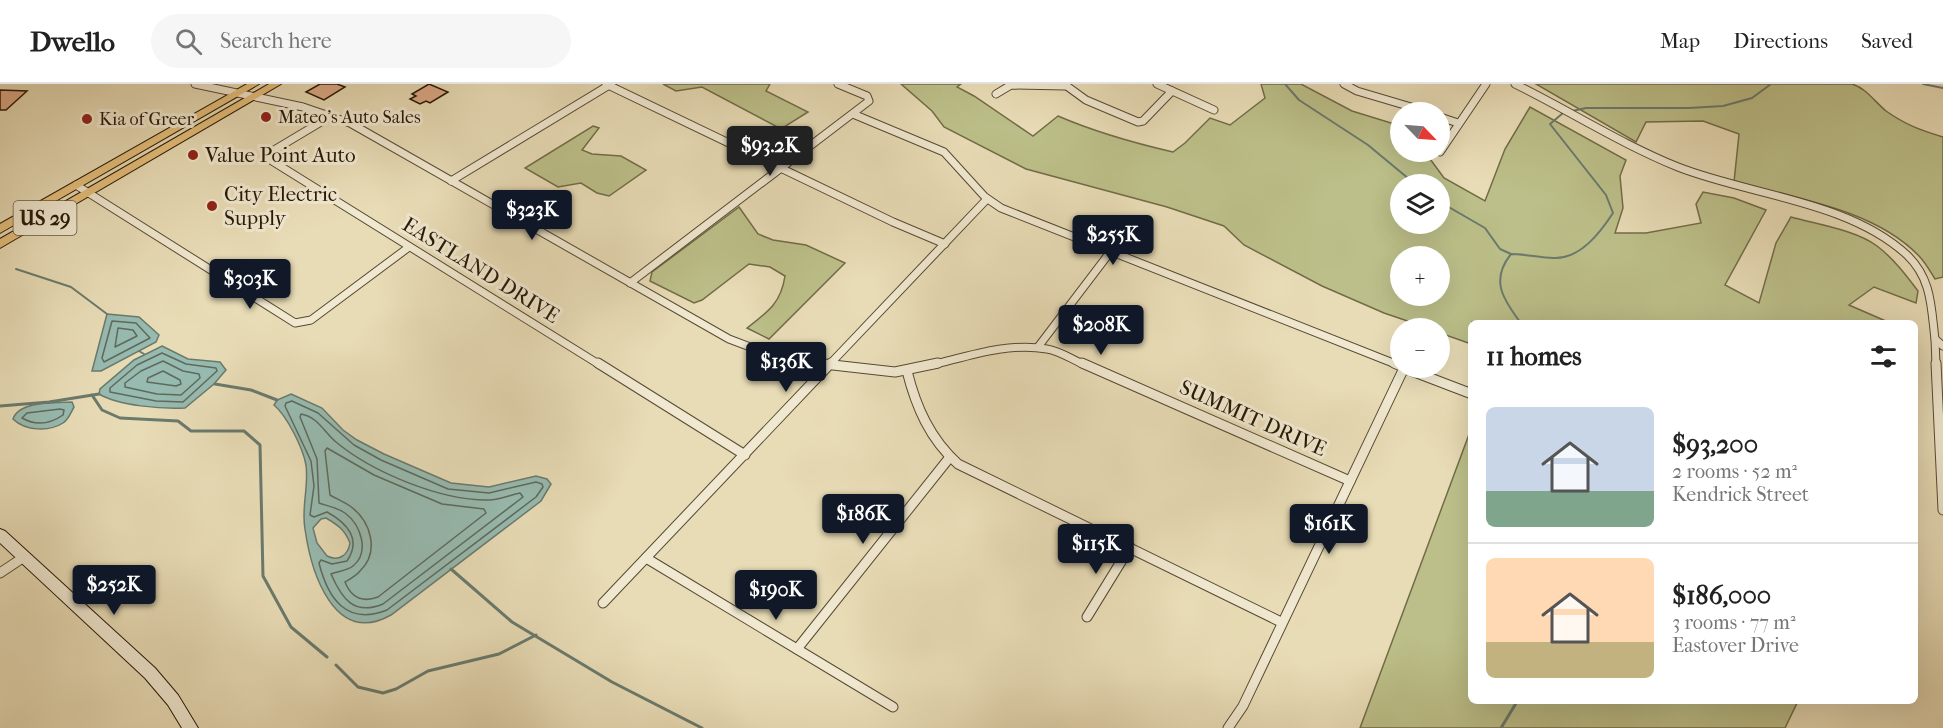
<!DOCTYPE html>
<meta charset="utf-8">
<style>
:root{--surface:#fff;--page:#f6f6f6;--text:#222;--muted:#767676;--line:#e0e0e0;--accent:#111827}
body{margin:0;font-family:"IM FELL French Canon",serif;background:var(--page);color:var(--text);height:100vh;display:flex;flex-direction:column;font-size:22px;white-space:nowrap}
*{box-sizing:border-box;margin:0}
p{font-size:20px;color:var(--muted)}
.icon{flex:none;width:33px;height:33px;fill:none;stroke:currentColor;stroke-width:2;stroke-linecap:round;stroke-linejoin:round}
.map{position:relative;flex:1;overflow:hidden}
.drawer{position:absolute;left:1468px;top:236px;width:450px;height:384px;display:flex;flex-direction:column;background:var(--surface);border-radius:9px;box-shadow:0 6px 24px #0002}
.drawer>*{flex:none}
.needle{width:39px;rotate:115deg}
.tools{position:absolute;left:1390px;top:18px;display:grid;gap:12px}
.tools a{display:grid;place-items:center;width:60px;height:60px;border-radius:50%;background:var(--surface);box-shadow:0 6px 24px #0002;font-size:30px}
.price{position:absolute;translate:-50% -51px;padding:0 14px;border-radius:6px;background:var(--accent);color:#fff;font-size:20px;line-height:39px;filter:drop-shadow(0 2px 3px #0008)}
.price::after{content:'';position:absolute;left:50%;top:36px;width:18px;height:14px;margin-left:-9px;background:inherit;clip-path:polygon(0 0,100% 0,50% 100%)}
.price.active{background:#222;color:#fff}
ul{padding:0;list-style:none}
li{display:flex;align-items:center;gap:18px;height:150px;padding:0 18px}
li+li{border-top:2px solid var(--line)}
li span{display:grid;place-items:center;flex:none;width:168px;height:120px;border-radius:9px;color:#555}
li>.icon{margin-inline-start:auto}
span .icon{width:72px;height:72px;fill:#fffc;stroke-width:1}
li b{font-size:26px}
h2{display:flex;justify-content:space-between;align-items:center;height:72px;padding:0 18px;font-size:26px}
header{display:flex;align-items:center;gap:36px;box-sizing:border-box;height:84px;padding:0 30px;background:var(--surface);border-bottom:2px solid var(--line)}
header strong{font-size:28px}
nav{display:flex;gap:33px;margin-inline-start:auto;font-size:21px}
.search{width:420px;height:54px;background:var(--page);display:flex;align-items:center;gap:15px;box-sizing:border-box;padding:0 21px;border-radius:33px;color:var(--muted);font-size:22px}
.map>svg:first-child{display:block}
</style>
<header>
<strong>Dwello</strong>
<div class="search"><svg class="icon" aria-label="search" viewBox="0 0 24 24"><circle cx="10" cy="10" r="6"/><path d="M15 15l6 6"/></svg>Search here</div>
<nav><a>Map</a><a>Directions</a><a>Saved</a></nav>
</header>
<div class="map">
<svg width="1943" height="644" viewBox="0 0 1943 644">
<rect width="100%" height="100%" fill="#e8dcb6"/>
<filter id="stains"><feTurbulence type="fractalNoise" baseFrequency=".00333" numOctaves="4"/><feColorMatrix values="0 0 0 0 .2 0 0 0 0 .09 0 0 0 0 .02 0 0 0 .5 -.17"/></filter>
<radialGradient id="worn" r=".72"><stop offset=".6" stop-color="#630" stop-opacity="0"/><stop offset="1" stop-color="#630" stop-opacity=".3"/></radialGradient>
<!-- green -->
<g fill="#bcbf89" stroke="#716c48" stroke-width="1.5" fill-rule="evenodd">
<polygon points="663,0 770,0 766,7 808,28 781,45 702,3 676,7"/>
<path d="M901,0H961L957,3L974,12L1033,52L1058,32C1095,48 1134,59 1173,68L1185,59L1210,34L1230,41L1265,14L1261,0H1301L1352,27L1401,42V68H1425L1444,94L1485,117L1505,65L1530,23L1626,76L1620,92L1623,124L1615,149H1646L1701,139L1696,120L1703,108L1734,114L1766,126L1725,201L1759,219L1776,159L1791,133C1816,140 1856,146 1877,162C1893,174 1906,191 1918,207L1916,219L1874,203L1849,221L1888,238H1472L1471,260L1440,249V244H1428L1384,229L1322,202L1244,161L1224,142L1167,123L1026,85L944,43L932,27ZM1401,100H1440V140H1401ZM1401,172H1440V212H1401Z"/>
<path d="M1536,0H1852C1866,4 1875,18 1886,27C1906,41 1920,46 1943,53V193L1935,195C1930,187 1925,178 1919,172C1874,125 1794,114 1734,98L1739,50L1703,37L1646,38L1636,58Z"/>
<polygon points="593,42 599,44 582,66 592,70 621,72 646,86 609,112 597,109 581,99 558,103 525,84"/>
<path d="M739,123L758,150L773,156L806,161L845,179L769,255L747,244C768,228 781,219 785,192L770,183L749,180L702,216L694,219L650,197L652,188Z"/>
<polygon points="1471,345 1472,616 1798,617 1785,644 1360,644"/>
</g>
<!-- water -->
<g fill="#97bbb1" stroke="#6a7a6d" stroke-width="1.5" fill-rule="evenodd">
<polygon points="107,230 139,233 159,251 156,258 101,287 92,287"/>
<path d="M162,262L188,275L220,278L226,286L214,300L185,324C162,325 119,322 99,310L100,305L134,276Z"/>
<path d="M291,310L322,324L343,346L357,356L384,370L451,399L489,403L536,392L547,395L551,400L541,417L391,531C334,563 311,488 305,445C301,424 309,403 306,381C303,364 287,332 274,321L277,316ZM326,434C338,441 345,446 350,459C348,471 339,478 327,472L317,459L313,444L321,435Z"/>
<path d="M72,318L74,323C71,328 69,335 63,339C49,348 25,347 13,335C19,317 55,319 72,318Z"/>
</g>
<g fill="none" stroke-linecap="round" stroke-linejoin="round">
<!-- shore -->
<g stroke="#5e6a5c" stroke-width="1.5">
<polygon points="112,237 136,239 150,254 104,278 102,274"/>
<polygon points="118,244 133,246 137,252 115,263"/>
<polygon points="162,269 186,280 216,284 217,287 183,318 156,317 110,308 110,304 137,281"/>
<polygon points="163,277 183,287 199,290 200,294 181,311 157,310 125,303 125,299 141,287"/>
<polygon points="163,287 180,296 181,300 176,302 147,298 148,294"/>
<path d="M292,317L318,329L354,361L381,376L448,405L489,409L536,398L542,400L543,403L536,413L387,526C347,542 328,515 319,479L321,476L332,480L347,477C362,455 347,439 327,428L314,433L310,431L314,402L311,377L285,322L286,319Z"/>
<path d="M60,325L64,326L63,331C50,340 36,342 22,334L27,329Z"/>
<path d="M301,330C318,333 324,348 336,358C372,388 441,417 489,416C499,416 510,411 520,409L523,413L383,520C354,532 342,515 331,490C338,487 347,487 353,482C370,468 361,441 345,429C338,424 328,422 319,419L317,375L300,333Z"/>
<path d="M327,364L374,391L442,420L484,425L486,429L378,513C362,519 351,513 345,498C350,495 356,492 360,487C380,468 371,437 350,422C344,418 337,415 330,411L325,367Z"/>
</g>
<!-- stream-far1 -->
<g stroke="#6a7a6d" stroke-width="2">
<polyline points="1285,0 1299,16 1368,61 1415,100"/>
<polyline points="1923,0 1943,4"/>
<polyline points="1440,118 1485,144 1500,165 1511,170"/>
<polyline points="16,185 71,203 107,230"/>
<path d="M1520,238C1503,215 1490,196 1511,170C1526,170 1540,174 1554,174C1580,175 1600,149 1613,129L1606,111L1550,40L1563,29L1586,24H1689L1723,22L1752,14L1771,0"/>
<polyline points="139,267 144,270"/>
</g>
<!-- stream -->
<g stroke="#6a7a6d" stroke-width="3">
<polyline points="215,300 251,306 277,316"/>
<polyline points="92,311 102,326 120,334 178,337 191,347 244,347 260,361 263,492 291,543 327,573"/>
<polyline points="0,322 49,318 99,310"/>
<polyline points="451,485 512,538 612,598 702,644"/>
<polyline points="336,581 358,603 383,609 396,605 428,587 499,570 536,551"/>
<polyline points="1501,644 1518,616"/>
</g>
</g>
<!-- building -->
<g fill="#dcaa88" stroke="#261906" stroke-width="1.5">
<polygon points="320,0 337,0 345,3 324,16 306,8"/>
<polygon points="429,0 448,8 430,19 426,17 420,20 410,15 416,12 412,10"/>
<polygon points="0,6 27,7 6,26 0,26"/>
</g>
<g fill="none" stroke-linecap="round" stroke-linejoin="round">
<!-- street-far1 casing -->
<g stroke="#564a32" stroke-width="9">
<g id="street-far1">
<polyline points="195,0 303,23 350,39 729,255 774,272 827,281"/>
<polyline points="606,0 893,138 945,160"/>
<polyline points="1064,0 1086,16 1138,38 1143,37 1172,7"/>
<polyline points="1157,0 1214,26"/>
<polyline points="1344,0 1357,7 1428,28"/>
<path d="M1515,0C1570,27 1621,60 1678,83C1749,111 1849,117 1907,171C1932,195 1931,223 1935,255L1943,262"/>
<polyline points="996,10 1011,1 1065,2"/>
<polyline points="853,30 944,68 985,113 1001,124 1398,281"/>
<polyline points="331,32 264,72 600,281"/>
<polyline points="1440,33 1458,39"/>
<polyline points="1440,68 1486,0"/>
<polyline points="451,97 611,0"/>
<polyline points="76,101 295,239 311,236 409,163"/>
<polyline points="630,199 869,17 867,12 838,0"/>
<polyline points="1935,255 1936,281"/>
<polyline points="1038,263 1111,167"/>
<polyline points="829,281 987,115"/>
<path d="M932,281C969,272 1008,258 1047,265C1060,267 1073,276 1085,281"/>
</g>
</g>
<!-- street casing -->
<g stroke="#564a32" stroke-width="11">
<g id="street">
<polyline points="598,279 745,371"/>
<polyline points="815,279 895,288 938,279"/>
<polyline points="1082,279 1350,397"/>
<polyline points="1394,279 1401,282"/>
<polyline points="1936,279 1943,426"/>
<polyline points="1404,284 1472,310"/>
<path d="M907,287C916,323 930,355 958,380L1281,538"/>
<polyline points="646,474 893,623"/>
<polyline points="0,489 24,473"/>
<polyline points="603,519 831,279"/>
<polyline points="1087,533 1130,463"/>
<polyline points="797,565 950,373"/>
<polyline points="1228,644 1243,622 1404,284"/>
</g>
</g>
<!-- secondary casing -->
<g stroke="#261906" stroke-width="2">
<polygon id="secondary" points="0,445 5,447 155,584 178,611 198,644 182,644 168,621 145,594 0,459"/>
</g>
<!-- primary casing -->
<g stroke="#261906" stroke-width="2">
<g id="primary">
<polygon points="247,0 259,0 0,149 0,140"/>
<polygon points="269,0 281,0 0,164 0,155"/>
</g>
</g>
<!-- street-far1 -->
<use href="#street-far1" stroke="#f0e8d0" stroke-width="7"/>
<!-- street -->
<use href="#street" stroke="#f0e8d0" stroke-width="9"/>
<!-- secondary -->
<use href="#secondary" fill="#f0e8d0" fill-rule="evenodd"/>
<!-- primary -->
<use href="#primary" fill="#e4be7b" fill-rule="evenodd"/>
</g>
<!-- markers -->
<g fill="#8f2418" stroke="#f0e8d0" stroke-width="2">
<circle cx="266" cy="33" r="6"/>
<circle cx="87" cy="35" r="6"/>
<circle cx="193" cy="71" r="6"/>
<circle cx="212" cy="122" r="6"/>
</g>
<g text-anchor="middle" stroke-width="6" stroke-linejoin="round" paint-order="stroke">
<!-- far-poi labels -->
<g font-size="18" fill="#261906" stroke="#f0e8d0" text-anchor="start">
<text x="278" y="39">Mateo's Auto Sales</text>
<text x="99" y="41">Kia of Greer</text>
</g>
<!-- shield labels -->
<rect fill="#f0e8d0" stroke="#635743" stroke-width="1.5" x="13.5" y="117" width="63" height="34" rx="4.5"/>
<g font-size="20" font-weight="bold" fill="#261906">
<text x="45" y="141">US 29</text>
</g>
<!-- poi labels -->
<g font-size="21" fill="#261906" stroke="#f0e8d0" text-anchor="start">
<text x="205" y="78">Value Point Auto</text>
<text x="224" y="117">City Electric<tspan x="224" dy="24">Supply</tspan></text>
</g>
<!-- street labels -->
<g font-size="21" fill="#261906" stroke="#f0e8d0">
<text transform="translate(481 186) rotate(32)" y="7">EASTLAND DRIVE</text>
<text transform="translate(1253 334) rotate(24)" y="7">SUMMIT DRIVE</text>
</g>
</g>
<rect width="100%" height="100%" filter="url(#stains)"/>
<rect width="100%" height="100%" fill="url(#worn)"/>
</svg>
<div class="tools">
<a><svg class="needle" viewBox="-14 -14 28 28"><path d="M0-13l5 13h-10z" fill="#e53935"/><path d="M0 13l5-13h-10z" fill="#767676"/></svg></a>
<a><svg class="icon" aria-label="layers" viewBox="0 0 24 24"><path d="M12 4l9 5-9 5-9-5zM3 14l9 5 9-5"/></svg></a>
<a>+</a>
<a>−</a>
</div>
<b class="price active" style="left:770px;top:93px">$93.2K</b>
<b class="price" style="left:532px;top:157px">$323K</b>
<b class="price" style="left:1113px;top:182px">$255K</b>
<b class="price" style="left:250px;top:226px">$303K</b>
<b class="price" style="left:1101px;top:272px">$208K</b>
<b class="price" style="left:786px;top:309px">$136K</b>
<b class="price" style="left:863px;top:461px">$186K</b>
<b class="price" style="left:1329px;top:471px">$161K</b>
<b class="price" style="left:1096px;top:491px">$115K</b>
<b class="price" style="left:114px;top:532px">$252K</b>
<b class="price" style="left:776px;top:537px">$190K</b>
<section class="drawer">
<h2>11 homes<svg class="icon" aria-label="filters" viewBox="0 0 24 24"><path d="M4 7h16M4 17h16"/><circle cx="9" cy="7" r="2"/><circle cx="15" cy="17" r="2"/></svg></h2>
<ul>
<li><span style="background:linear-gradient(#c9d6e8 70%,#7fa58c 0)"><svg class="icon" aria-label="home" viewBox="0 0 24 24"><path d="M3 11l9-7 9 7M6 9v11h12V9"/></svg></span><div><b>$93,200</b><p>2 rooms · 52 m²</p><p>Kendrick Street</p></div></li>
<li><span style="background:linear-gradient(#ffd9b3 70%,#c2b280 0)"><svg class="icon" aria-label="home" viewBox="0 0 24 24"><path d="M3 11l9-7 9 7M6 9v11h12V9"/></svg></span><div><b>$186,000</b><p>3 rooms · 77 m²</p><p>Eastover Drive</p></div></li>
</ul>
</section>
</div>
